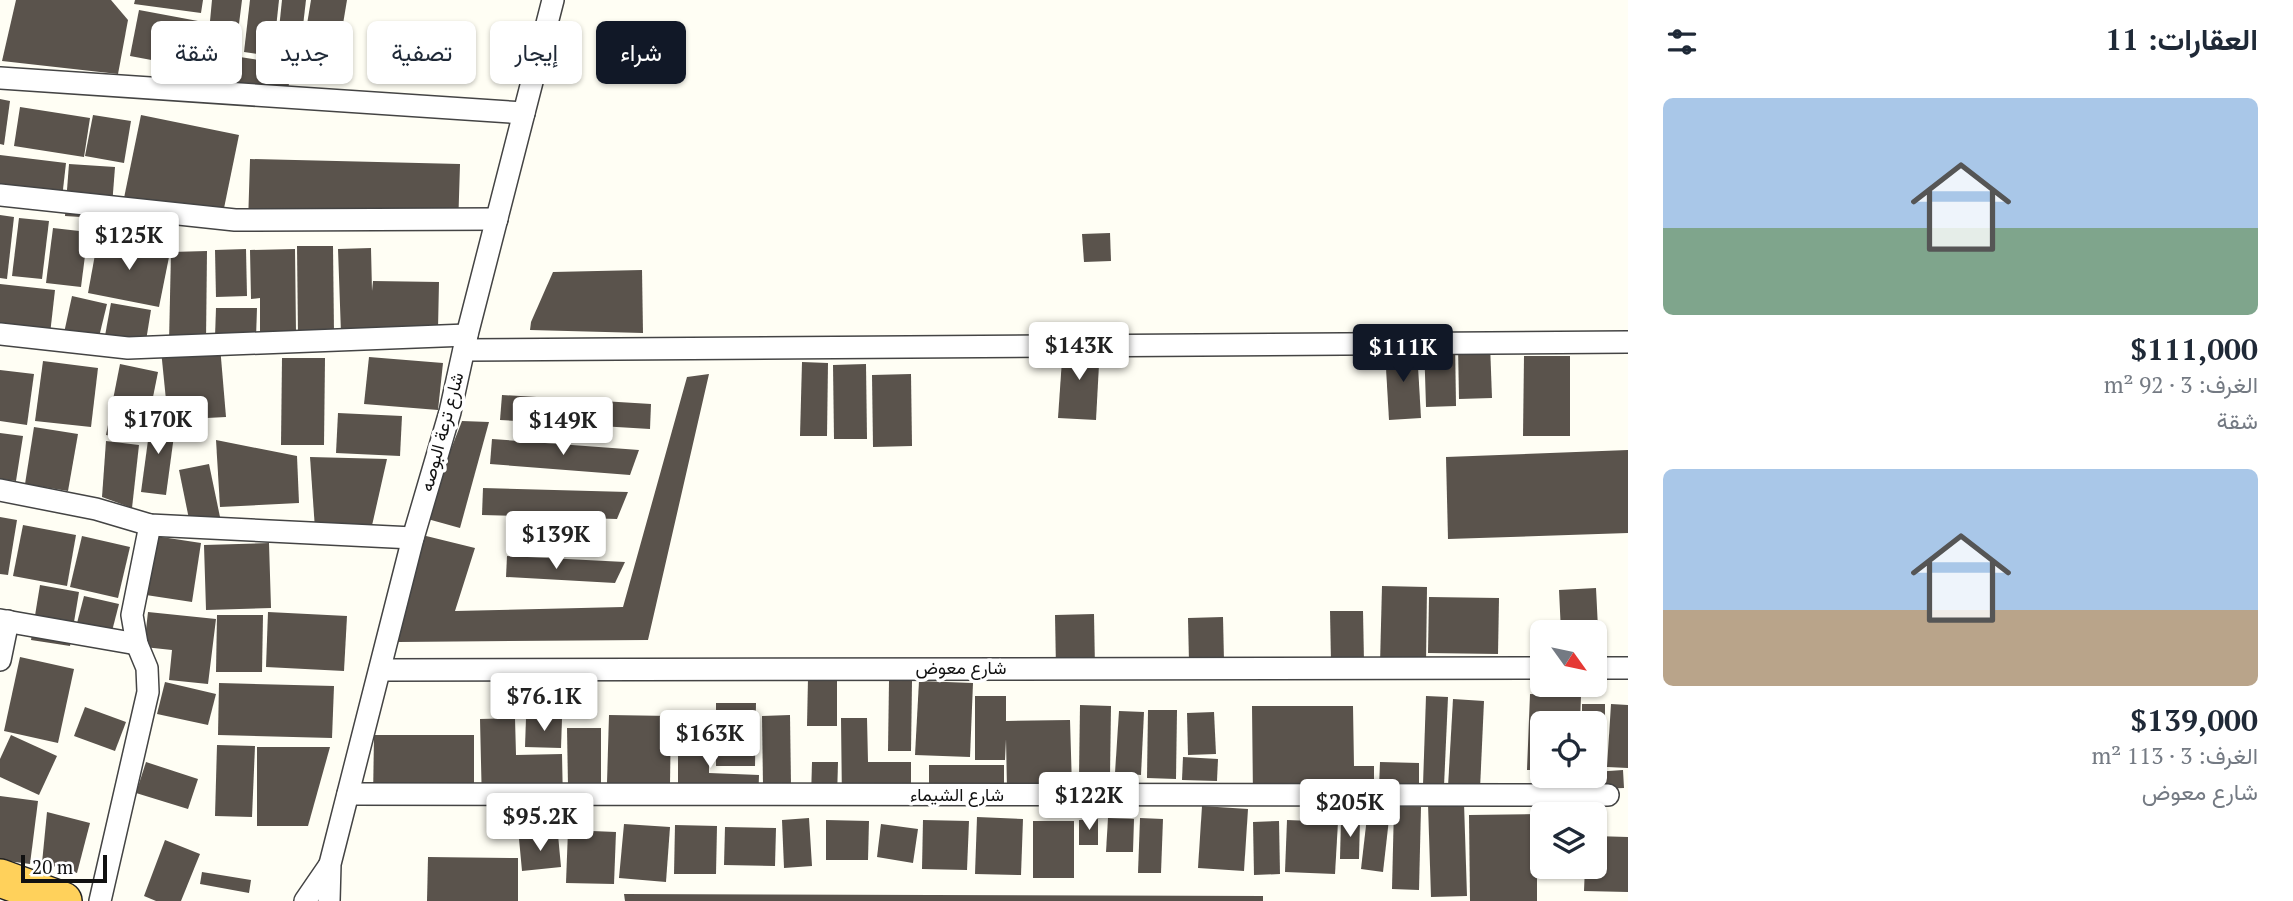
<!DOCTYPE html>
<html lang="ar">
<meta charset="utf-8">
<style>
:root{--surface:#fff;--page:#f2f2f3;--text:#1f2937;--muted:#747a83;--accent:#111827}
body{margin:0;font-family:"PT Serif",Vazirmatn,serif;background:var(--page);color:var(--text);direction:rtl;height:100vh;display:flex;flex-direction:column;font-size:26px;white-space:nowrap}
*{box-sizing:border-box;margin:0}
p{font-size:23px;color:var(--muted)}
.icon{flex:none;width:38px;height:38px;fill:none;stroke:currentColor;stroke-width:2;stroke-linecap:round;stroke-linejoin:round}
.map{position:relative;flex:1;overflow:hidden;direction:ltr}
.panel{display:flex;flex-direction:column;background:var(--surface);width:665px}
.panel>*{flex:none}
.banner{position:absolute;left:21px;top:21px;width:665px;height:63px;direction:rtl;display:flex;gap:14px}
.needle{width:46px;rotate:123deg}
.fabs{position:absolute;left:1530px;top:620px;display:grid;gap:14px}
.fabs a{display:grid;place-items:center;width:77px;height:77px;border-radius:10px;background:var(--surface);box-shadow:0 2px 5px #0004;font-size:35px}
.scale{position:absolute;left:21px;bottom:18px;width:86px;box-sizing:border-box;padding-left:7px;border:4px solid #111;border-top:0;font-size:19px;line-height:24px;white-space:nowrap;color:#111;-webkit-text-stroke:5px #fff;paint-order:stroke}
.price{position:absolute;translate:-50% -60px;padding:0 16px;border-radius:7px;background:#fff;color:#222;font-size:23px;line-height:46px;filter:drop-shadow(0 2px 4px #0008)}
.price::after{content:'';position:absolute;left:50%;top:42px;width:21px;height:16px;margin-left:-10px;background:inherit;clip-path:polygon(0 0,100% 0,50% 100%)}
.price.selected{background:var(--accent);color:#fff}
ul{padding:0;list-style:none}
li{display:grid;align-content:center;gap:14px;height:371px;padding:0 35px}
li span{display:grid;place-items:center;height:217px;border-radius:10px;color:#555}
li>.icon{margin-inline-start:auto}
span .icon{width:126px;height:126px;fill:#fffc;stroke-width:1}
li b{font-size:30px}
h2{display:flex;justify-content:space-between;align-items:center;height:84px;padding:0 35px;font-size:30px}
.chip{padding:0 24px;border-radius:10px;background:var(--surface);box-shadow:0 2px 5px #0004;font-size:24px;line-height:63px}
.chip.selected{background:var(--accent);color:#fff}
main{display:flex;flex:1;min-height:0}
.map>svg:first-child{display:block}
</style>
<main>
<section class="panel">
<h2>العقارات: 11<svg class="icon" aria-label="filters" viewBox="0 0 24 24"><path d="M4 7h16M4 17h16"/><circle cx="9" cy="7" r="2"/><circle cx="15" cy="17" r="2"/></svg></h2>
<ul>
<li><span style="background:linear-gradient(#a9c7e8 60%,#7fa58c 0)"><svg class="icon" aria-label="home" viewBox="0 0 24 24"><path d="M3 11l9-7 9 7M6 9v11h12V9"/></svg></span><div><b>$111,000</b><p>الغرف: 3 · 92 m²</p><p>شقة</p></div></li>
<li><span style="background:linear-gradient(#a9c7e8 65%,#b9a48a 0)"><svg class="icon" aria-label="home" viewBox="0 0 24 24"><path d="M3 11l9-7 9 7M6 9v11h12V9"/></svg></span><div><b>$139,000</b><p>الغرف: 3 · 113 m²</p><p>شارع معوض</p></div></li>
</ul>
</section>
<div class="map">
<svg width="1628" height="901" viewBox="0 0 1628 901">
<rect width="100%" height="100%" fill="#fffef4"/>
<!-- building -->
<g fill="#5a534c">
<polygon points="16,0 111,0 128,20 118,74 2,61"/>
<polygon points="135,0 203,0 201,13 134,4"/>
<polygon points="212,0 242,0 239,24 210,21"/>
<polygon points="250,0 279,0 273,56 244,52"/>
<polygon points="282,0 306,0 299,60 276,58"/>
<polygon points="311,0 347,0 334,78 299,73"/>
<polygon points="139,10 198,21 189,67 130,56"/>
<polygon points="240,57 292,65 287,96 235,88"/>
<polygon points="0,99 10,101 4,145 0,144"/>
<polygon points="20,107 90,118 84,157 14,146"/>
<polygon points="93,115 131,121 124,163 85,156"/>
<polygon points="141,115 239,135 222,218 124,198"/>
<polygon points="0,155 66,163 61,207 0,200"/>
<polygon points="250,159 460,164 458,229 248,224"/>
<polygon points="69,164 115,167 111,219 65,216"/>
<polygon points="0,215 14,217 7,279 0,278"/>
<polygon points="19,218 49,221 42,279 12,276"/>
<polygon points="53,228 88,232 81,287 46,283"/>
<polygon points="1110,233 1111,261 1084,262 1082,234"/>
<polygon points="98,238 170,252 159,307 88,293"/>
<polygon points="297,246 333,246 334,333 298,334"/>
<polygon points="371,248 372,291 373,281 439,282 438,329 374,328 374,331 341,333 338,249"/>
<polygon points="246,249 247,296 216,297 215,250"/>
<polygon points="295,249 296,333 260,333 260,298 251,299 250,250"/>
<polygon points="207,251 206,341 169,342 171,252"/>
<polygon points="642,270 643,333 530,330 531,322 553,272"/>
<polygon points="0,284 55,290 49,343 0,338"/>
<polygon points="72,296 107,304 98,341 64,333"/>
<polygon points="111,303 151,310 143,359 102,352"/>
<polygon points="216,308 257,308 256,338 215,337"/>
<polygon points="1424,342 1455,342 1456,406 1426,407"/>
<polygon points="1490,344 1492,398 1459,399 1458,346"/>
<polygon points="1063,345 1100,346 1096,420 1058,418"/>
<polygon points="220,346 226,417 168,420 161,350"/>
<polygon points="1417,349 1421,418 1389,420 1385,351"/>
<polygon points="1524,356 1570,356 1570,436 1523,436"/>
<polygon points="369,357 443,363 438,410 364,404"/>
<polygon points="282,358 325,358 324,445 281,445"/>
<polygon points="43,361 98,368 91,427 35,421"/>
<polygon points="802,362 828,363 827,436 800,436"/>
<polygon points="120,364 158,372 144,442 106,435"/>
<polygon points="866,364 867,439 834,439 833,365"/>
<polygon points="0,370 34,374 27,425 0,421"/>
<polygon points="709,374 648,640 398,642 418,534 475,548 455,611 623,607 687,377"/>
<polygon points="911,374 912,446 873,447 872,375"/>
<polygon points="502,395 651,404 650,429 500,420"/>
<polygon points="152,411 175,428 166,495 141,492"/>
<polygon points="338,413 402,416 400,456 336,453"/>
<polygon points="462,421 489,422 460,528 424,518"/>
<polygon points="34,427 78,434 68,491 25,484"/>
<polygon points="0,433 23,436 16,481 0,479"/>
<polygon points="492,439 639,450 630,475 490,464"/>
<polygon points="216,440 297,456 299,503 220,507"/>
<polygon points="106,441 139,445 132,508 102,497"/>
<polygon points="1628,450 1628,533 1448,539 1446,457"/>
<polygon points="310,457 387,459 371,530 315,529"/>
<polygon points="209,464 220,517 190,524 179,470"/>
<polygon points="483,488 628,492 617,519 482,515"/>
<polygon points="0,517 17,520 8,575 0,574"/>
<polygon points="23,525 76,535 67,586 13,576"/>
<polygon points="82,536 130,547 118,598 70,587"/>
<polygon points="155,536 201,543 192,602 146,595"/>
<polygon points="269,543 271,608 206,610 204,545"/>
<polygon points="507,556 625,562 615,583 506,577"/>
<polygon points="40,585 79,592 70,646 31,640"/>
<polygon points="1382,586 1427,587 1426,664 1380,664"/>
<polygon points="1596,588 1599,648 1594,649 1594,632 1561,632 1559,590"/>
<polygon points="84,596 119,604 111,635 76,627"/>
<polygon points="1429,597 1499,598 1498,654 1428,653"/>
<polygon points="1330,611 1363,611 1364,662 1331,663"/>
<polygon points="148,612 216,619 208,684 169,680 172,650 144,647"/>
<polygon points="268,612 347,616 344,671 266,667"/>
<polygon points="1094,614 1095,668 1056,669 1055,615"/>
<polygon points="217,615 263,615 262,672 216,672"/>
<polygon points="1223,617 1224,661 1189,662 1188,618"/>
<polygon points="20,657 74,669 58,743 4,731"/>
<polygon points="808,678 837,679 837,726 807,726"/>
<polygon points="889,681 912,681 911,751 888,751"/>
<polygon points="919,681 973,683 970,757 915,755"/>
<polygon points="165,682 216,694 208,725 157,714"/>
<polygon points="219,683 334,686 332,738 218,735"/>
<polygon points="1530,694 1581,696 1580,723 1542,723 1542,770 1527,770"/>
<polygon points="975,696 1006,696 1006,721 1070,720 1072,787 1007,789 1006,739 1005,760 975,760"/>
<polygon points="1426,696 1448,697 1444,786 1423,785"/>
<polygon points="1453,699 1484,701 1480,789 1448,787"/>
<polygon points="716,703 756,703 755,766 716,766"/>
<polygon points="1582,704 1605,704 1605,768 1594,768 1594,723 1582,723"/>
<polygon points="1611,704 1628,705 1628,768 1607,767"/>
<polygon points="1080,705 1111,706 1110,777 1079,776"/>
<polygon points="1252,706 1353,706 1354,766 1374,766 1374,796 1253,797"/>
<polygon points="85,707 126,722 115,751 74,736"/>
<polygon points="1148,710 1177,710 1176,779 1147,778"/>
<polygon points="1119,711 1144,712 1141,775 1115,773"/>
<polygon points="1214,712 1216,754 1188,755 1187,713"/>
<polygon points="609,715 671,716 670,784 607,783"/>
<polygon points="790,715 791,785 763,786 762,716"/>
<polygon points="515,718 516,755 562,754 563,803 482,805 480,719"/>
<polygon points="526,718 562,719 561,748 525,747"/>
<polygon points="841,718 867,718 868,762 911,762 911,803 842,803"/>
<polygon points="678,720 709,720 709,773 759,775 758,805 709,803 678,785"/>
<polygon points="567,728 601,728 601,786 568,786"/>
<polygon points="11,735 57,756 39,795 0,777 0,759"/>
<polygon points="374,735 474,735 474,798 373,799"/>
<polygon points="217,745 255,746 252,817 215,816"/>
<polygon points="257,747 330,747 308,826 257,826"/>
<polygon points="1183,757 1218,759 1217,781 1182,780"/>
<polygon points="146,762 198,779 188,809 136,793"/>
<polygon points="812,762 838,762 837,798 811,798"/>
<polygon points="1380,762 1419,763 1419,787 1379,787"/>
<rect x="929" y="765" width="75" height="40"/>
<polygon points="1623,770 1624,788 1571,790 1570,775 1594,775 1594,772"/>
<polygon points="0,796 38,801 30,864 0,860"/>
<polygon points="1464,803 1467,896 1431,897 1428,804"/>
<polygon points="1202,806 1248,809 1244,871 1198,868"/>
<polygon points="1394,806 1421,807 1419,890 1392,889"/>
<polygon points="47,812 90,823 77,873 42,863"/>
<polygon points="1537,814 1537,901 1470,901 1469,815"/>
<polygon points="977,817 1023,819 1021,875 975,874"/>
<polygon points="1367,817 1389,819 1383,872 1361,869"/>
<polygon points="809,818 812,866 784,868 782,820"/>
<polygon points="1108,818 1134,819 1133,852 1106,852"/>
<polygon points="1140,818 1163,819 1161,873 1138,873"/>
<polygon points="1098,819 1098,845 1079,845 1079,820"/>
<polygon points="1341,819 1360,819 1359,859 1340,859"/>
<polygon points="826,820 869,821 868,860 826,860"/>
<polygon points="923,820 969,821 967,870 922,869"/>
<polygon points="1287,820 1338,822 1335,874 1285,872"/>
<rect x="1033" y="821" width="41" height="57"/>
<polygon points="1279,821 1280,874 1254,875 1253,822"/>
<polygon points="624,824 670,827 666,882 619,878"/>
<polygon points="881,824 918,829 913,863 877,857"/>
<polygon points="675,825 717,826 716,874 674,874"/>
<polygon points="725,827 776,828 775,866 724,865"/>
<polygon points="568,830 616,832 614,884 566,883"/>
<polygon points="558,835 561,867 522,871 519,839"/>
<polygon points="1594,836 1628,837 1628,892 1584,891 1585,866 1594,866"/>
<polygon points="165,840 200,854 181,901 156,901 144,896"/>
<polygon points="428,857 518,858 518,901 427,901"/>
<polygon points="202,872 251,880 249,893 200,884"/>
<polygon points="624,894 1263,896 1263,901 625,901"/>
</g>
<g fill="none" stroke-linecap="round" stroke-linejoin="round">
<!-- minor casing -->
<g stroke="#444" stroke-width="24">
<g id="minor">
<polyline points="0,78 524,113"/>
<polyline points="0,195 235,220 497,219"/>
<polyline points="0,334 128,348 467,335"/>
<polyline points="464,350 1628,342"/>
<polyline points="0,490 96,509 150,525 413,538"/>
<polyline points="0,620 137,644"/>
<polyline points="0,660 8,621"/>
<polyline points="1594,668 1628,668"/>
<polyline points="380,670 1542,668"/>
<polyline points="348,794 1608,795"/>
<polyline points="100,901 148,692 147,668 137,644 132,615 150,525"/>
<polyline points="305,901 329,866"/>
<polyline points="329,901 330,864 413,538 450,412 467,335 553,0"/>
</g>
</g>
<!-- trunk casing -->
<g stroke="#222" stroke-width="40">
<polyline id="trunk" points="0,878 63,901"/>
</g>
<!-- minor -->
<use href="#minor" stroke="#fff" stroke-width="21"/>
<!-- trunk -->
<use href="#trunk" stroke="#ffd15b" stroke-width="37"/>
</g>
<g text-anchor="middle" stroke-width="7" stroke-linejoin="round" paint-order="stroke">
<!-- street labels -->
<g font-size="18" fill="#111" stroke="#fff">
<text transform="translate(442 432) rotate(-75)" y="6">شارع ترعة البوصه</text>
<text x="961" y="674">شارع معوض</text>
<text x="957" y="801">شارع الشيماء</text>
</g>
</g>
</svg>
<div class="fabs">
<a><svg class="needle" viewBox="-14 -14 28 28"><path d="M0-13l5 13h-10z" fill="#e53935"/><path d="M0 13l5-13h-10z" fill="#747a83"/></svg></a>
<a><svg class="icon" aria-label="locate" viewBox="0 0 24 24"><circle cx="12" cy="12" r="6"/><path d="M12 2v4M12 18v4M2 12h4M18 12h4"/></svg></a>
<a><svg class="icon" aria-label="layers" viewBox="0 0 24 24"><path d="M12 4l9 5-9 5-9-5zM3 14l9 5 9-5"/></svg></a>
</div>
<div class="scale">20 m</div>
<b class="price" style="left:129px;top:272px">$125K</b>
<b class="price" style="left:1079px;top:382px">$143K</b>
<b class="price selected" style="left:1403px;top:384px">$111K</b>
<b class="price" style="left:158px;top:456px">$170K</b>
<b class="price" style="left:563px;top:457px">$149K</b>
<b class="price" style="left:556px;top:571px">$139K</b>
<b class="price" style="left:544px;top:733px">$76.1K</b>
<b class="price" style="left:710px;top:770px">$163K</b>
<b class="price" style="left:1089px;top:832px">$122K</b>
<b class="price" style="left:1350px;top:839px">$205K</b>
<b class="price" style="left:540px;top:853px">$95.2K</b>
<div class="banner">
<a class="chip selected">شراء</a>
<a class="chip">إيجار</a>
<a class="chip">تصفية</a>
<a class="chip">جديد</a>
<a class="chip">شقة</a>
</div>
</div>
</main>
